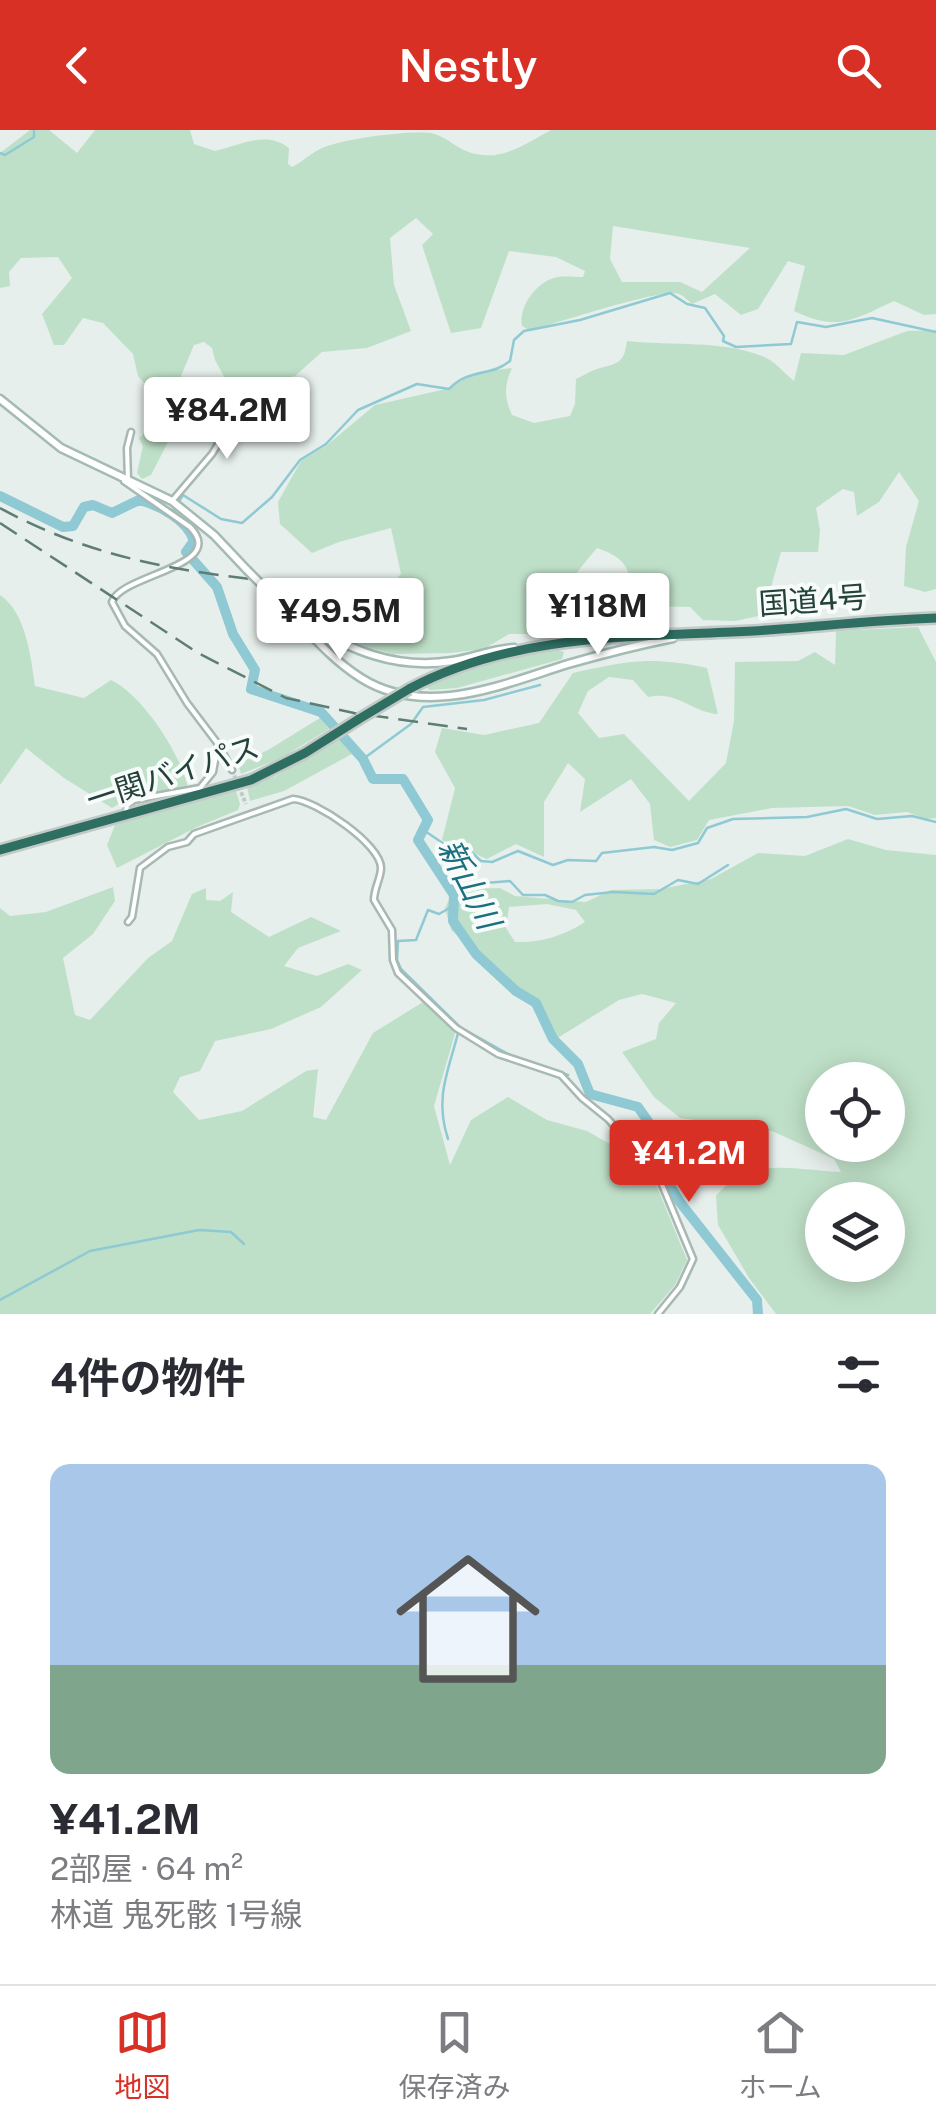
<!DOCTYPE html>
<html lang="ja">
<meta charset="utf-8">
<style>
:root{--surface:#fff;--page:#f2f2f3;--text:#2b2b33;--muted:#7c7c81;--line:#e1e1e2;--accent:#d93025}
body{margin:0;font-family:"Public Sans","Noto Sans JP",sans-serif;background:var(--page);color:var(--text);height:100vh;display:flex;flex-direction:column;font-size:38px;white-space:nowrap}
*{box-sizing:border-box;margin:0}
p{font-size:32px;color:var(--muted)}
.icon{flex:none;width:55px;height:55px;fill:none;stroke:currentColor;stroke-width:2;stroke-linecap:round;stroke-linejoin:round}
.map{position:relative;height:1184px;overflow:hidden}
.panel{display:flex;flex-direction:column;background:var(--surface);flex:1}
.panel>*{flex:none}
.fabs{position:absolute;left:805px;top:932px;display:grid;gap:20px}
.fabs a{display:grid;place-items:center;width:100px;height:100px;border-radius:50%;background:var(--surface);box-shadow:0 5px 25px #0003;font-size:50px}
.price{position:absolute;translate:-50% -85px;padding:0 22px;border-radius:10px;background:#fff;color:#222;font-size:32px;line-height:65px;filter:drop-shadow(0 2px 5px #0008)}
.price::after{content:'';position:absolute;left:50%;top:60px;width:30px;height:22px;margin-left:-15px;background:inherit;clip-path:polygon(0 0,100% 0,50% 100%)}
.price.active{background:var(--accent);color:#fff}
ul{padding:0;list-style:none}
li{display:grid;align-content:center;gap:20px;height:530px;padding:0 50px}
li+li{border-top:2px solid var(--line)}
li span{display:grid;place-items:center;height:310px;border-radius:20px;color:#555}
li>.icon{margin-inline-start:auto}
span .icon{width:180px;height:180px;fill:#fffc;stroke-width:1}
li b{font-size:42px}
h2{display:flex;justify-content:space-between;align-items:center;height:120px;padding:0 50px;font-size:42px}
header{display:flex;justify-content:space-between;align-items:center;height:130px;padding:0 50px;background:var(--accent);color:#fff;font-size:45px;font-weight:600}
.tab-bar{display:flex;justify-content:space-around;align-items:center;height:140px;border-top:2px solid var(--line);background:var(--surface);font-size:28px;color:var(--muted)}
.tab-bar a{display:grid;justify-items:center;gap:5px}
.tab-bar .active{color:var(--accent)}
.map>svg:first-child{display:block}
</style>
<header><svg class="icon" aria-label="back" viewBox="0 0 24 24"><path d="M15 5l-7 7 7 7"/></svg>Nestly<svg class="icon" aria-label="search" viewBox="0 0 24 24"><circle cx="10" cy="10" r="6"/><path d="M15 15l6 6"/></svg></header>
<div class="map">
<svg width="936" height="1184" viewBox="0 0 936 1184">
<rect width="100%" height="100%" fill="#e6efeb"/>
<!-- green -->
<g fill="#bfe0c8" fill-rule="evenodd">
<path d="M30,0H49L77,23L95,0H190L194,14L215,21C242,15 266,0 289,18L288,34L292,37C302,32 309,25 318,20C337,9 409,0 431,3C445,6 454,16 466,21C498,34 524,15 551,0H936V184L924,185L894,171C853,190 838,202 794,181L805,136L788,131L758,179L741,185L715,164L692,174C687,170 684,166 679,164C660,158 557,194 529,200L522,196C518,177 537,150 558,147C566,146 575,147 583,147L585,141L556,127L509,121L481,198L451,203L422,115L433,104L416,88L390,108L394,155L411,201L367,218L322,222L295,246L268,252H227L215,230L212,218L204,212L194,215L176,258L172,294L179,299L181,308L168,312L151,345L142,349L137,343L143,316L139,308L151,298C147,284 149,278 157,267L138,246L133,224L103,193L83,188L64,215H54L42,184L72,148L58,127L21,128L9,142L10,156L0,158V23ZM613,96L750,118L702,162L680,152H622L610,129Z"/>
<path d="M936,200V459L925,462L904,456L906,417L919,371L899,342L879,372L857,386L854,362L843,359L816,378L820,400L818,422H781L763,485L735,491L703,490L690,477L632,476C630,443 632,430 597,418C572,446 553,477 528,504H509L484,519L450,523L393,524L366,517L337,503V494L382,464L401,444L391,398L339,412L312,423L280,394L278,372L301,331L327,315L375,275L446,259L478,242L512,238C504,256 504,267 512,285L534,293L570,286L575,274L576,249C584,245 592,240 600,238C620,233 624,232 627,211C672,216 721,210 762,226C774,230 784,243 794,251L801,223L844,225L907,201Z"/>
<path d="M0,465C26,482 31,528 35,556L84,568L111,550C142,564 183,627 188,659L130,667L112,678L64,648L26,618L0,655Z"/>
<path d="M918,497L936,532V688L926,689L907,682L875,685L848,676L772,678L709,690L697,710L670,717L654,710L650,674L631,649L580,682L585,649L568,633L544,672V727L516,714L487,729L442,710L455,658L435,622L442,598L484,605L539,593L573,543C629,531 650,526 707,538L718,584C691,582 677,560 648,567L633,550L609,547L588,561L578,583L599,608L624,604L689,671L726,633L734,591L735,532L798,531L815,522L835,535L836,501Z"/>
<polygon points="554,519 564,522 562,529 457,558 430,560 426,557 474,537"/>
<polygon points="320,588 329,599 281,628 241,644 238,634 268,620"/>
<polygon points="340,607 352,624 284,661 250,671 247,657 276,646"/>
<polygon points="236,661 240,674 238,680 197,697 117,738 107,715 115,695"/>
<path d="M848,709L886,720L936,725V1184H776L749,1148L718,1095L716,1066C749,1025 793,1040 841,1042L834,1029L772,1001L680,988L654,967L622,922L656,909L659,893L676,873L642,864L619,870L556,909L542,877L515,863L479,823L451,800L445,778L451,766L462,759L500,758L515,766L586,772L611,760L661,759L711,749L758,723L805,726ZM547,774L576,780L585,792C563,806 541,813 515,812L506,798L509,777ZM822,950H888V1015H822ZM822,1070H888V1135H822Z"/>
<polygon points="113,757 115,771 93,804 63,828 75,885 90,890 148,828 172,811 192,764 206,758 206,770 220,771 233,762 231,782 269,807 311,787 341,801 298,818 284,836 317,846 348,834 362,840 321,877 271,899 215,911 200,941 180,947 173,962 199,990 242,981 306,941 318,939 313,987 326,990 373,903 423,872 456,900 434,976 450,1035 471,990 508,967 547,990 587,1001 624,1022 653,1047 687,1130 675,1155 650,1184 0,1184 0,778 10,786 46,782"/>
</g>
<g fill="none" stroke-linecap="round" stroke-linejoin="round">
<!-- stream -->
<g stroke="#8ec9d4" stroke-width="2.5">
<polyline points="0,23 5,25 34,7 34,0"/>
<path d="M172,382L183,365L221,389L242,393L272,367L300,330L326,314L358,280L417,254L449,259C469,238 491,247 510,231L514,210L524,201L580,190L670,163L687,174L705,178L724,206L723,211L736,217L791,214L797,192L826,197L872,188L936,202"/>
<polyline points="363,629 411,594 423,577 484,570 540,555"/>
<polyline points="425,701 450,718 469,720 481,731 492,732 518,721 553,735 568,730 596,731 602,723 654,717 672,720 698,713 707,698 733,689 807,687 846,679 877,689 912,686 936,692"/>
<polyline points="450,760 460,755 510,751 523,765 545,765 558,771 572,772 585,765 613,762 654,764 678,750 698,754 728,735"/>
<polyline points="453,776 439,784 428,780 416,810 398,811 397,830 401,839 460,897 513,927 568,945"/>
<path d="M448,1009C434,966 449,941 459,899"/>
<polyline points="0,1170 90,1121 199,1100 231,1102 244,1114"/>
</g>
<!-- river -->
<path stroke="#8ec9d4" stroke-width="10" d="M0,366L63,397L73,396L84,377L93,375L112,383L139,370C159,375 188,390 194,411L186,422L217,457L233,504L255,540L251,559L321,582L363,629L373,649H403L428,690L418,710L454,765L453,791L476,824L516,861L536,873L553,909L578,934L590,964L638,977L652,997L665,1047L679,1071L757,1170L758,1184"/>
<!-- street-tunnel -->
<polyline stroke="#bfccc8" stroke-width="4" stroke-dasharray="4 2" stroke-linecap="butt" points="232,640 246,674"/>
<!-- street casing -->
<g stroke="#a8b8b2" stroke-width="9">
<g id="street">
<polyline points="231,299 276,277"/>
<polyline points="128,350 127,318 131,302"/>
<path d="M124,351L190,397C229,437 121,444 112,472L125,496L157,524L187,573L218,614L213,642L200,658L134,670L127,675L126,682"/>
<polyline points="172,371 212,324 226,301 264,273"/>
<polyline points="218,614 232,640"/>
<path d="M128,792L132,787L140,738L168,717L187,712L194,704L293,669C315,670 381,714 381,738C381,748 374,758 374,770L392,800L393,830L398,843L456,898L498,924L561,945L582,968L608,989L658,1045L693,1129L680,1157L658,1184"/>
</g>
</g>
<!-- secondary casing -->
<g stroke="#a4bbb3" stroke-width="11">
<g id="secondary">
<polyline points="0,269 61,318 172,371 214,405 247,440"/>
<path d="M271,464C300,491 326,526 361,548C426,589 503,554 568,534C603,524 638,515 673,508"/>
<path d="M303,491C350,520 395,540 452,531C473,528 493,519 514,518"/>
</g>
</g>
<!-- highway casing -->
<g stroke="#c2cac8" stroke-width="14">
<g id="highway">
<path d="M409,559C513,503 638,507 753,501C814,497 875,490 936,488"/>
<polyline points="0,720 251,650 305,623 359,589"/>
</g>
</g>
<!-- street -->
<use href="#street" stroke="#fff" stroke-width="4"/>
<!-- secondary -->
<use href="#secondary" stroke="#fff" stroke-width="6"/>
<!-- highway -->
<use href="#highway" stroke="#2f6f62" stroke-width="9"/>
<!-- rail -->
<g stroke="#5f7d75" stroke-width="2.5" stroke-dasharray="20 10" stroke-linecap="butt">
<path d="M0,378C108,437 213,446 333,457"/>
<polyline points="0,393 198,523 286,568 354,583 467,599"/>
</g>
<!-- secondary-bridge casing -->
<g stroke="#a4bbb3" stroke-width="11" stroke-linecap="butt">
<polyline id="secondary-bridge" points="247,440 271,464"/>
</g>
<!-- highway-bridge casing -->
<g stroke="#c2cac8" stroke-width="14" stroke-linecap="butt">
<polyline id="highway-bridge" points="359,589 409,559"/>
</g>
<!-- secondary-bridge -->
<use href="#secondary-bridge" stroke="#fff" stroke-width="6"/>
<!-- highway-bridge -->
<use href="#highway-bridge" stroke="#2f6f62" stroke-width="9"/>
</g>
<g text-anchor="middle" stroke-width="8" stroke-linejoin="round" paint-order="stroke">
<!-- street labels -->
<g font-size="30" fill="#24423a" stroke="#f7fbf9">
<text transform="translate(813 471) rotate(-4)" y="10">国道4号</text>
<text transform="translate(173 644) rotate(-18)" y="10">一関バイパス</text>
</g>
<!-- water labels -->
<g font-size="32" font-style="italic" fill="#1c6f80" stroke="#f7fbf9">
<text transform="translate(469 754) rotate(63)" y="11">新山川</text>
</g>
</g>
</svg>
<div class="fabs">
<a><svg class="icon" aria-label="locate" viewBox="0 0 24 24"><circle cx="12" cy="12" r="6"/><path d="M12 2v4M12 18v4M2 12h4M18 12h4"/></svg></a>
<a><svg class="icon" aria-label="layers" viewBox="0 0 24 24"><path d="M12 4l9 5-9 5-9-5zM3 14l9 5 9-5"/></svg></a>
</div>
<b class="price" style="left:227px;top:332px">¥84.2M</b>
<b class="price" style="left:598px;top:528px">¥118M</b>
<b class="price" style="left:340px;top:533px">¥49.5M</b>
<b class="price active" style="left:689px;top:1075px">¥41.2M</b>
</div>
<section class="panel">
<h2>4件の物件<svg class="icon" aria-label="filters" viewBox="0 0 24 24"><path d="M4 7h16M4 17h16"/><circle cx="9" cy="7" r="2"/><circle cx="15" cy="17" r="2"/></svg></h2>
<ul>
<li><span style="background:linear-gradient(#a9c7e8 65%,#7fa58c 0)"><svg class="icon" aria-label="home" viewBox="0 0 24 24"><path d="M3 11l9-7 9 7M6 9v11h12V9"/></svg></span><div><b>¥41.2M</b><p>2部屋 · 64 m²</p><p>林道 鬼死骸 1号線</p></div></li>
</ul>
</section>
<nav class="tab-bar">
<a class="active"><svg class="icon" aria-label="map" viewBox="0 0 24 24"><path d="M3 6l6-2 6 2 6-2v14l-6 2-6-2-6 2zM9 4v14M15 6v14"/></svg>地図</a>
<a><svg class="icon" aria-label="saved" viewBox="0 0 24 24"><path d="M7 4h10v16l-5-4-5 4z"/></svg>保存済み</a>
<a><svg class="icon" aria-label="home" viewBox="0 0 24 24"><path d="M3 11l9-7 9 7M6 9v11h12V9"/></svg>ホーム</a>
</nav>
